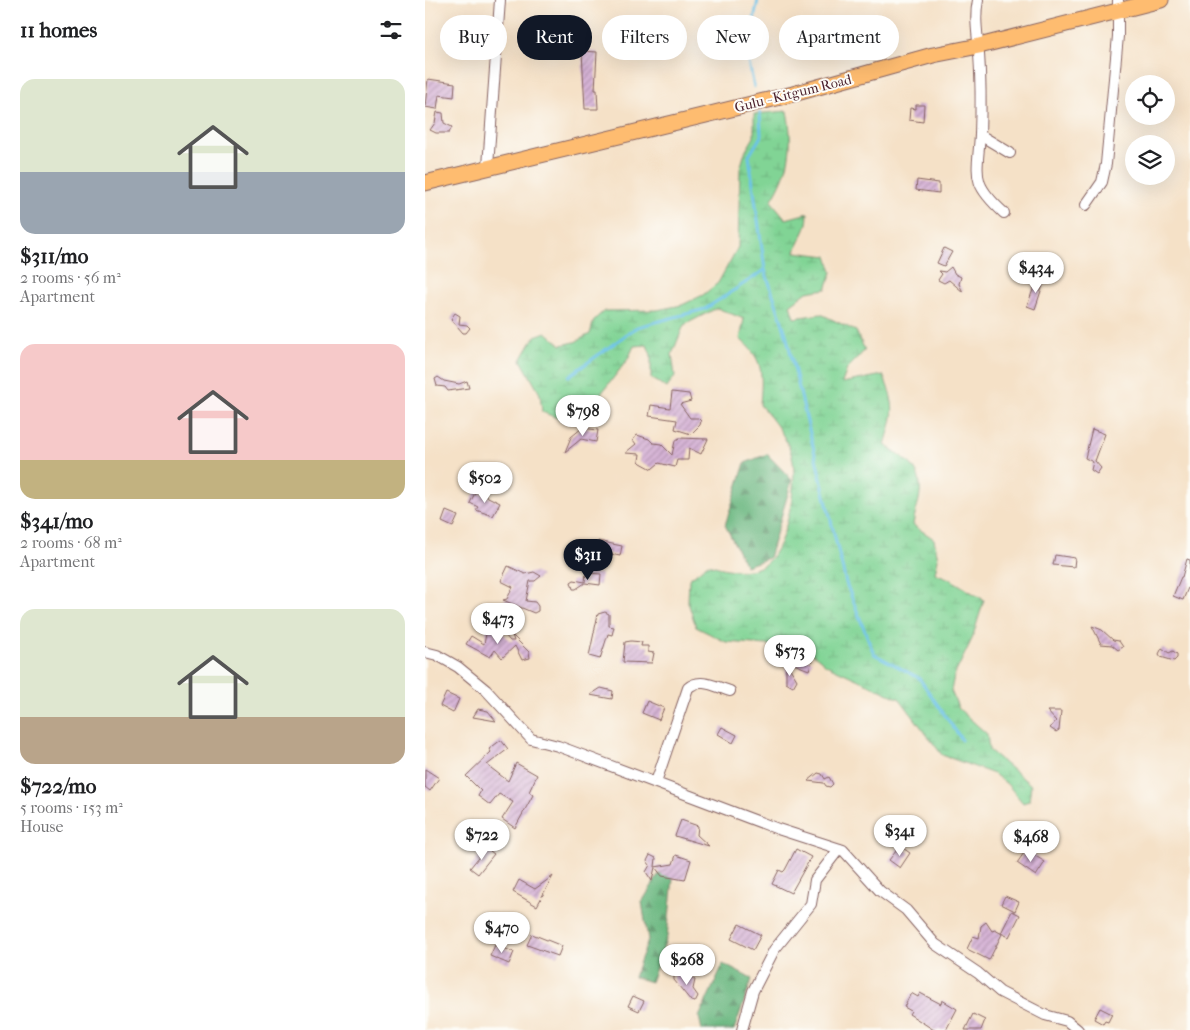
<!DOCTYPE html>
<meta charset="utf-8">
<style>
:root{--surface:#fff;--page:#f6f6f6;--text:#202124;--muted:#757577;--accent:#111827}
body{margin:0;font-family:"IM FELL French Canon",serif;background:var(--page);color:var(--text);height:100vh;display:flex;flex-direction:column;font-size:19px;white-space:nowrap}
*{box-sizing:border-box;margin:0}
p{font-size:16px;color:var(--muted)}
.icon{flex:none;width:28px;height:28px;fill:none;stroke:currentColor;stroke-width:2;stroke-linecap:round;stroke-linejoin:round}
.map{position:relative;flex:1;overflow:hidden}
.side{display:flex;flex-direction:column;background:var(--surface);width:425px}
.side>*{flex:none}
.banner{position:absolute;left:15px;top:15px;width:475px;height:45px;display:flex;gap:10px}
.controls{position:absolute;left:700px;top:75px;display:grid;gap:10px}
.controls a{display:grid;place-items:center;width:50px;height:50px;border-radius:50%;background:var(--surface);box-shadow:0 5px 20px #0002;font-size:25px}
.price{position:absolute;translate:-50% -42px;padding:0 11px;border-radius:18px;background:#fff;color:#222;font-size:16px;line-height:32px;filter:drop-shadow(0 1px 2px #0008)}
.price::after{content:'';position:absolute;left:50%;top:30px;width:15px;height:11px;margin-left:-8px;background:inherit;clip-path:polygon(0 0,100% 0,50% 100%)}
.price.active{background:var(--accent);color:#fff}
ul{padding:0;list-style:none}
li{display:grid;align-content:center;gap:10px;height:265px;padding:0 20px}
li span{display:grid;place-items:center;height:155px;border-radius:15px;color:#555}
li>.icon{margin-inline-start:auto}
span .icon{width:90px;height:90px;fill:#fffc;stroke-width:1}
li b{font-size:21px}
h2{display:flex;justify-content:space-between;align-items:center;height:60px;padding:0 20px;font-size:21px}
.pill{padding:0 18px;border-radius:22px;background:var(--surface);box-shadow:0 5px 20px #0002;font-size:18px;line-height:45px}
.pill.active{background:var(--accent);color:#fff}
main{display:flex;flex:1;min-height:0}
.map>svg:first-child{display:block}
</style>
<main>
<section class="side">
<h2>11 homes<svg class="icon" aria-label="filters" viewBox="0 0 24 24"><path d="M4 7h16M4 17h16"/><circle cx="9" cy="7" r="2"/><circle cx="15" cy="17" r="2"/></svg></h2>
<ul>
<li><span style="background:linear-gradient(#dfe7d0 60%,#9aa5b1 0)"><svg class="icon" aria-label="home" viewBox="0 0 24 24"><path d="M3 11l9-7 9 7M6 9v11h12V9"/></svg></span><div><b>$311/mo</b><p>2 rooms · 56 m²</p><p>Apartment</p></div></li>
<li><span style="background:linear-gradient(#f6c9c9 75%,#c2b280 0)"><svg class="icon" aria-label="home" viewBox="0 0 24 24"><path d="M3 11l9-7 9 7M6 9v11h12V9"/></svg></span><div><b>$341/mo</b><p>2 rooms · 68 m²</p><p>Apartment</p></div></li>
<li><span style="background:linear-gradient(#dfe7d0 70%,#b9a48a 0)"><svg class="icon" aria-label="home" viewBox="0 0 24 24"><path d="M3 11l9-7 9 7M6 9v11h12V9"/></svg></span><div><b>$722/mo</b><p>5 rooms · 153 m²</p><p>House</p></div></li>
</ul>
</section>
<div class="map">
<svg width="765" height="1030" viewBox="0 0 765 1030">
<defs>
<pattern id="forest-firs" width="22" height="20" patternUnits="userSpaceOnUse" patternTransform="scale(1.25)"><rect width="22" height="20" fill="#68b67e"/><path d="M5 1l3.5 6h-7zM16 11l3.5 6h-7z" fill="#589367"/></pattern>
<pattern id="wetland-marsh" width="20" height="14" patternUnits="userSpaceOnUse" patternTransform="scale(1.25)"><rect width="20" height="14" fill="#81d495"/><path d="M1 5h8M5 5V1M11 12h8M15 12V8" fill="none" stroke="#71b681"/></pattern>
<pattern id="building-hatch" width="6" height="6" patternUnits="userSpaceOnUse" patternTransform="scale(1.25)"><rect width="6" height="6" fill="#d6b3d6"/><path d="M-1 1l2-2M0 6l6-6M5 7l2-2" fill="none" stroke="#b091ae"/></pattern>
</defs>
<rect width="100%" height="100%" fill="#fdfcf7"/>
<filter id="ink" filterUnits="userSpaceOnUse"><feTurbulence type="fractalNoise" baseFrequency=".02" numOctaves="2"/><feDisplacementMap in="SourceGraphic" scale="10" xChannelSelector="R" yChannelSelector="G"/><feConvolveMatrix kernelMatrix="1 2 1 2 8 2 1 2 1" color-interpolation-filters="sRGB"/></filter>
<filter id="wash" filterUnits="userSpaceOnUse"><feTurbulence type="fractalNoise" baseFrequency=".0096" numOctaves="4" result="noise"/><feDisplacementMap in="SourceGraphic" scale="20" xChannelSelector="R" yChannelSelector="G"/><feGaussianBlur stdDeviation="1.12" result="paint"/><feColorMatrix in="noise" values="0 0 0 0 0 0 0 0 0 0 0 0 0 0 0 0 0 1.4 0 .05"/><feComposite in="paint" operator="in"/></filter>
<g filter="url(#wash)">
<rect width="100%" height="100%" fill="#f5e1c7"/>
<!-- forest -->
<g fill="url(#forest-firs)" stroke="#596a54">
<polygon points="342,454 367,480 344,558 321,566 300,525 320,463"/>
<polygon points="234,874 248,878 242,937 226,982 209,977 223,940 217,902"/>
<polygon points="298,964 327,979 309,1030 277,1030 274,1017"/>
</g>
<!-- wetland -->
<path fill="url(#wetland-marsh)" stroke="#667a60" d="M362,111C369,146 365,171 346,201L361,219L383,213C383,232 375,235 370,252L402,256L407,272L401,289L382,292L365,305L369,318L396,314L431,331L440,350L422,369L417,383L458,375C472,408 469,413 460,445C479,458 498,467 495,494C494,504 489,514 488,525L509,539L513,559L510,573L525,579L559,600L547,639L529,676L526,691L534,709L562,734L564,750L606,785L604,801L598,803L582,784L569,774L517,755L475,699L401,665L386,652L355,646L301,642L271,627L263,602L264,579L283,564C299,569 318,574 335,567C361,556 372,486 368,461C364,439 349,421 335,405C337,375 340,360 315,339L319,319L292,308L259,325L247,354L250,376L242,388L226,378V355L222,345L209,346L203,359L169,403L140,421L117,412L115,394L96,360L110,336L121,332L136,345L150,342L165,334L169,320L179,311L232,310L257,305L278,295L293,283L313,247L315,169L320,152L329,137V114Z"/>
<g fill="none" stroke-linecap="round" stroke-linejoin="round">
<!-- stream -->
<g stroke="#6bc2e8" stroke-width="3">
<polyline points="329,87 322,53 333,0"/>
<polyline points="335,113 336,136 324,156 340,270 361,334 421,583 449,654 494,678 537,740"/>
<polyline points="144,376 212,327 280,309 340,270"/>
</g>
</g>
<g id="blocks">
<!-- building -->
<g fill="url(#building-hatch)">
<polygon points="157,51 172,52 170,90 172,90 173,109 160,109"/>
<polygon points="3,79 30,83 29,97 14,95 12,109 0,107"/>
<polygon points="491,105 499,105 498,122 484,120 485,108 491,109"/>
<polygon points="12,112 18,113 19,123 27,127 24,133 11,133 5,130 10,123"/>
<polygon points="492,180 514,183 514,193 491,190"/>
<polygon points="519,248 527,252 519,266 512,263"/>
<polygon points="526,267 530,274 536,277 534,284 538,292 524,280 519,283 513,280 517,274 514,271 520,272"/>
<polygon points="612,279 619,282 610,309 602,306"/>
<polygon points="30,313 35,316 34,324 42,325 45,328 41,333 38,333 26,319"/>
<polygon points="13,377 19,381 34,384 42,381 44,388 23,391 20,387 12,386 10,379"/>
<polygon points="247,392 264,394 266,401 255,404 265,418 273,418 276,421 275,425 266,434 250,429 252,420 224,416 226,405 245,408"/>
<polygon points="157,428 173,430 171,442 156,439 140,452 146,437"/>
<polygon points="667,429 680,434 670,461 676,468 672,474 666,470 668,462 660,458"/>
<polygon points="212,435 224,439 228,443 236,444 247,455 250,441 254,438 283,439 276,454 264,448 263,460 252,460 250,467 234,463 227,469 216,463 214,461 215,454 200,453 211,444 208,440"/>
<polygon points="51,491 75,503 68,516 51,510 53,507 45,503"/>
<polygon points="21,511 33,516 28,527 17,522"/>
<polygon points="173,541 197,546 195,556 171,551"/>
<polygon points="630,555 650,558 649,567 628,565"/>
<polygon points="762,559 765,560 765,583 758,600 748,596 756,577 757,577"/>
<polygon points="83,566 100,574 109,572 116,576 110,581 105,581 101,601 110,602 113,606 113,611 109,613 78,600 82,599 88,587 76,581"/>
<polygon points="161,573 176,574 175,585 160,583 151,589 148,589 146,582 149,580 160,582"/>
<polygon points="180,612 184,614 184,626 189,627 187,635 183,634 175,659 164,656 173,614"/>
<polygon points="667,626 677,630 688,640 694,641 698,647 693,650 687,645 676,644"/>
<polygon points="62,629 70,630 70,634 79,634 85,641 89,641 87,635 104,652 105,658 97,660 90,646 77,658 70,650 65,657 41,644 46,636 59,644"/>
<polygon points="206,641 217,642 216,646 223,646 223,652 229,653 227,663 198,662 200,642"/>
<polygon points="737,648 744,653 748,651 752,654 752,658 749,661 736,657 734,654"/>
<polygon points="369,654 387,661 384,670 366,663"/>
<polygon points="361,662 372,680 368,687 361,683"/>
<polygon points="176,688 188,691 187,699 165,695"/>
<polygon points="21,693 34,699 28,713 15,706"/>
<polygon points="222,701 239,708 234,720 217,713"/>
<polygon points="53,709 63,711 71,721 48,717"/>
<polygon points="622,711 636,711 634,730 631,732 625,728 631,721"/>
<polygon points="297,727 312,735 308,743 293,734"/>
<polygon points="76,740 83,749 62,765 83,781 91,763 112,775 104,792 108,795 90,828 77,819 88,802 74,794 65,805 53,796 56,791 41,776 66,752 64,749"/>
<polygon points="0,769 14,778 5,791 0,787"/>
<polygon points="393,773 397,774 400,779 404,777 408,784 405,787 401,786 399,783 383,781"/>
<polygon points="256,820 273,826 272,835 284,846 250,836"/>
<polygon points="475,846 485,853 475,868 464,860"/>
<polygon points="61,848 69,854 53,874 45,868"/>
<polygon points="371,849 386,857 366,893 347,884 354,870 358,872 360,870"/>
<polygon points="601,850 620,862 611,876 592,863"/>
<polygon points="225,855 231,858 230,867 248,864 251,855 266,860 260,880 237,876 230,867 227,881 221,872 225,865 222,861"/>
<polygon points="128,876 112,906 88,892 94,880 110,889"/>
<polygon points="580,896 594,902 590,911 576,904"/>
<polygon points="587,911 595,915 584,937 576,933"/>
<polygon points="561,922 567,931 570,930 577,934 564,960 542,949 548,936 554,938 556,926"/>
<polygon points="314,924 336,935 328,950 306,939"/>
<polygon points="107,934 137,946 133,956 102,945"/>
<polygon points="70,945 89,952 84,964 65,956"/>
<polygon points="253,973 260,978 266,977 270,980 268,989 273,996 270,1002 266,1001 249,980 249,975"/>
<polygon points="486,993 493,997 495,993 516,1004 517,1000 532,1009 521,1030 509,1030 484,1014 486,1011 479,1007"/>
<polygon points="208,996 219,1001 214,1011 203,1006"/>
<polygon points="675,1008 687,1014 683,1022 680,1021 678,1024 669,1019"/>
<polygon points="548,1014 560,1020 556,1030 540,1030"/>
</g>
</g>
</g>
<g filter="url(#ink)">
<use href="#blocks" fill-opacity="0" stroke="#866362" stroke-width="1"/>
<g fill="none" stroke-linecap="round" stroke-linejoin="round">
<!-- minor casing -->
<g stroke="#866362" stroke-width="12">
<g id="minor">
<path d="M553,0C549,19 553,35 554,54C556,81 556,107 555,135L585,153"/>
<path d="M555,135C552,177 546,183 579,213"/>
<polyline points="63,166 75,0"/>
<polyline points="661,205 677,182 681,164 693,36 693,0"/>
<polyline points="0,652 12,655 33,667 61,690 106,739 133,746 353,829 418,850 455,891 481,910 510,944 553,973 575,992 620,1015 642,1021 653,1030"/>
<path d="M231,782L263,688C275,677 291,687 305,691"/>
<polyline points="317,1030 328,991 349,950 386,904 390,880 414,849"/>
</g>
</g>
<!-- primary casing -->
<g stroke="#866362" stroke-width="17">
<polyline id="primary" points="0,183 368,94 508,55 554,46 736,0"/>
</g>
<!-- minor -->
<use href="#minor" stroke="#fff" stroke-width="10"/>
<!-- primary -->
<use href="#primary" stroke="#febc70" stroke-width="15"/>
</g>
</g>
<g text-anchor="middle" stroke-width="4" stroke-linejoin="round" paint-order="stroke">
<!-- street labels -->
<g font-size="14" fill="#4a1f2b" stroke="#fdfcf7">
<text transform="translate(368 93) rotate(-14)" y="5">Gulu - Kitgum Road</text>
</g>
</g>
</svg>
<div class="controls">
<a><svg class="icon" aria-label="locate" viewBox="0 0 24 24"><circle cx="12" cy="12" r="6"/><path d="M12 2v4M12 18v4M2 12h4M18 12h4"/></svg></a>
<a><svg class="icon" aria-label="layers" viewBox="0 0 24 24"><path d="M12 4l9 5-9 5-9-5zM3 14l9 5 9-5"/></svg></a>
</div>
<b class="price" style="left:611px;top:294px">$434</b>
<b class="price" style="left:158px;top:437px">$798</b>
<b class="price" style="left:60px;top:504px">$502</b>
<b class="price active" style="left:163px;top:581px">$311</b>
<b class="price" style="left:73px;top:645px">$473</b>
<b class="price" style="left:365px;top:677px">$573</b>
<b class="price" style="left:475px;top:857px">$341</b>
<b class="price" style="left:57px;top:861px">$722</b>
<b class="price" style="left:606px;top:863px">$468</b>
<b class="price" style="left:77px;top:954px">$470</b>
<b class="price" style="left:262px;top:986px">$268</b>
<div class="banner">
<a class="pill">Buy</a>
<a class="pill active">Rent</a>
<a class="pill">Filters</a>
<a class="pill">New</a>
<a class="pill">Apartment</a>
</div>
</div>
</main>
